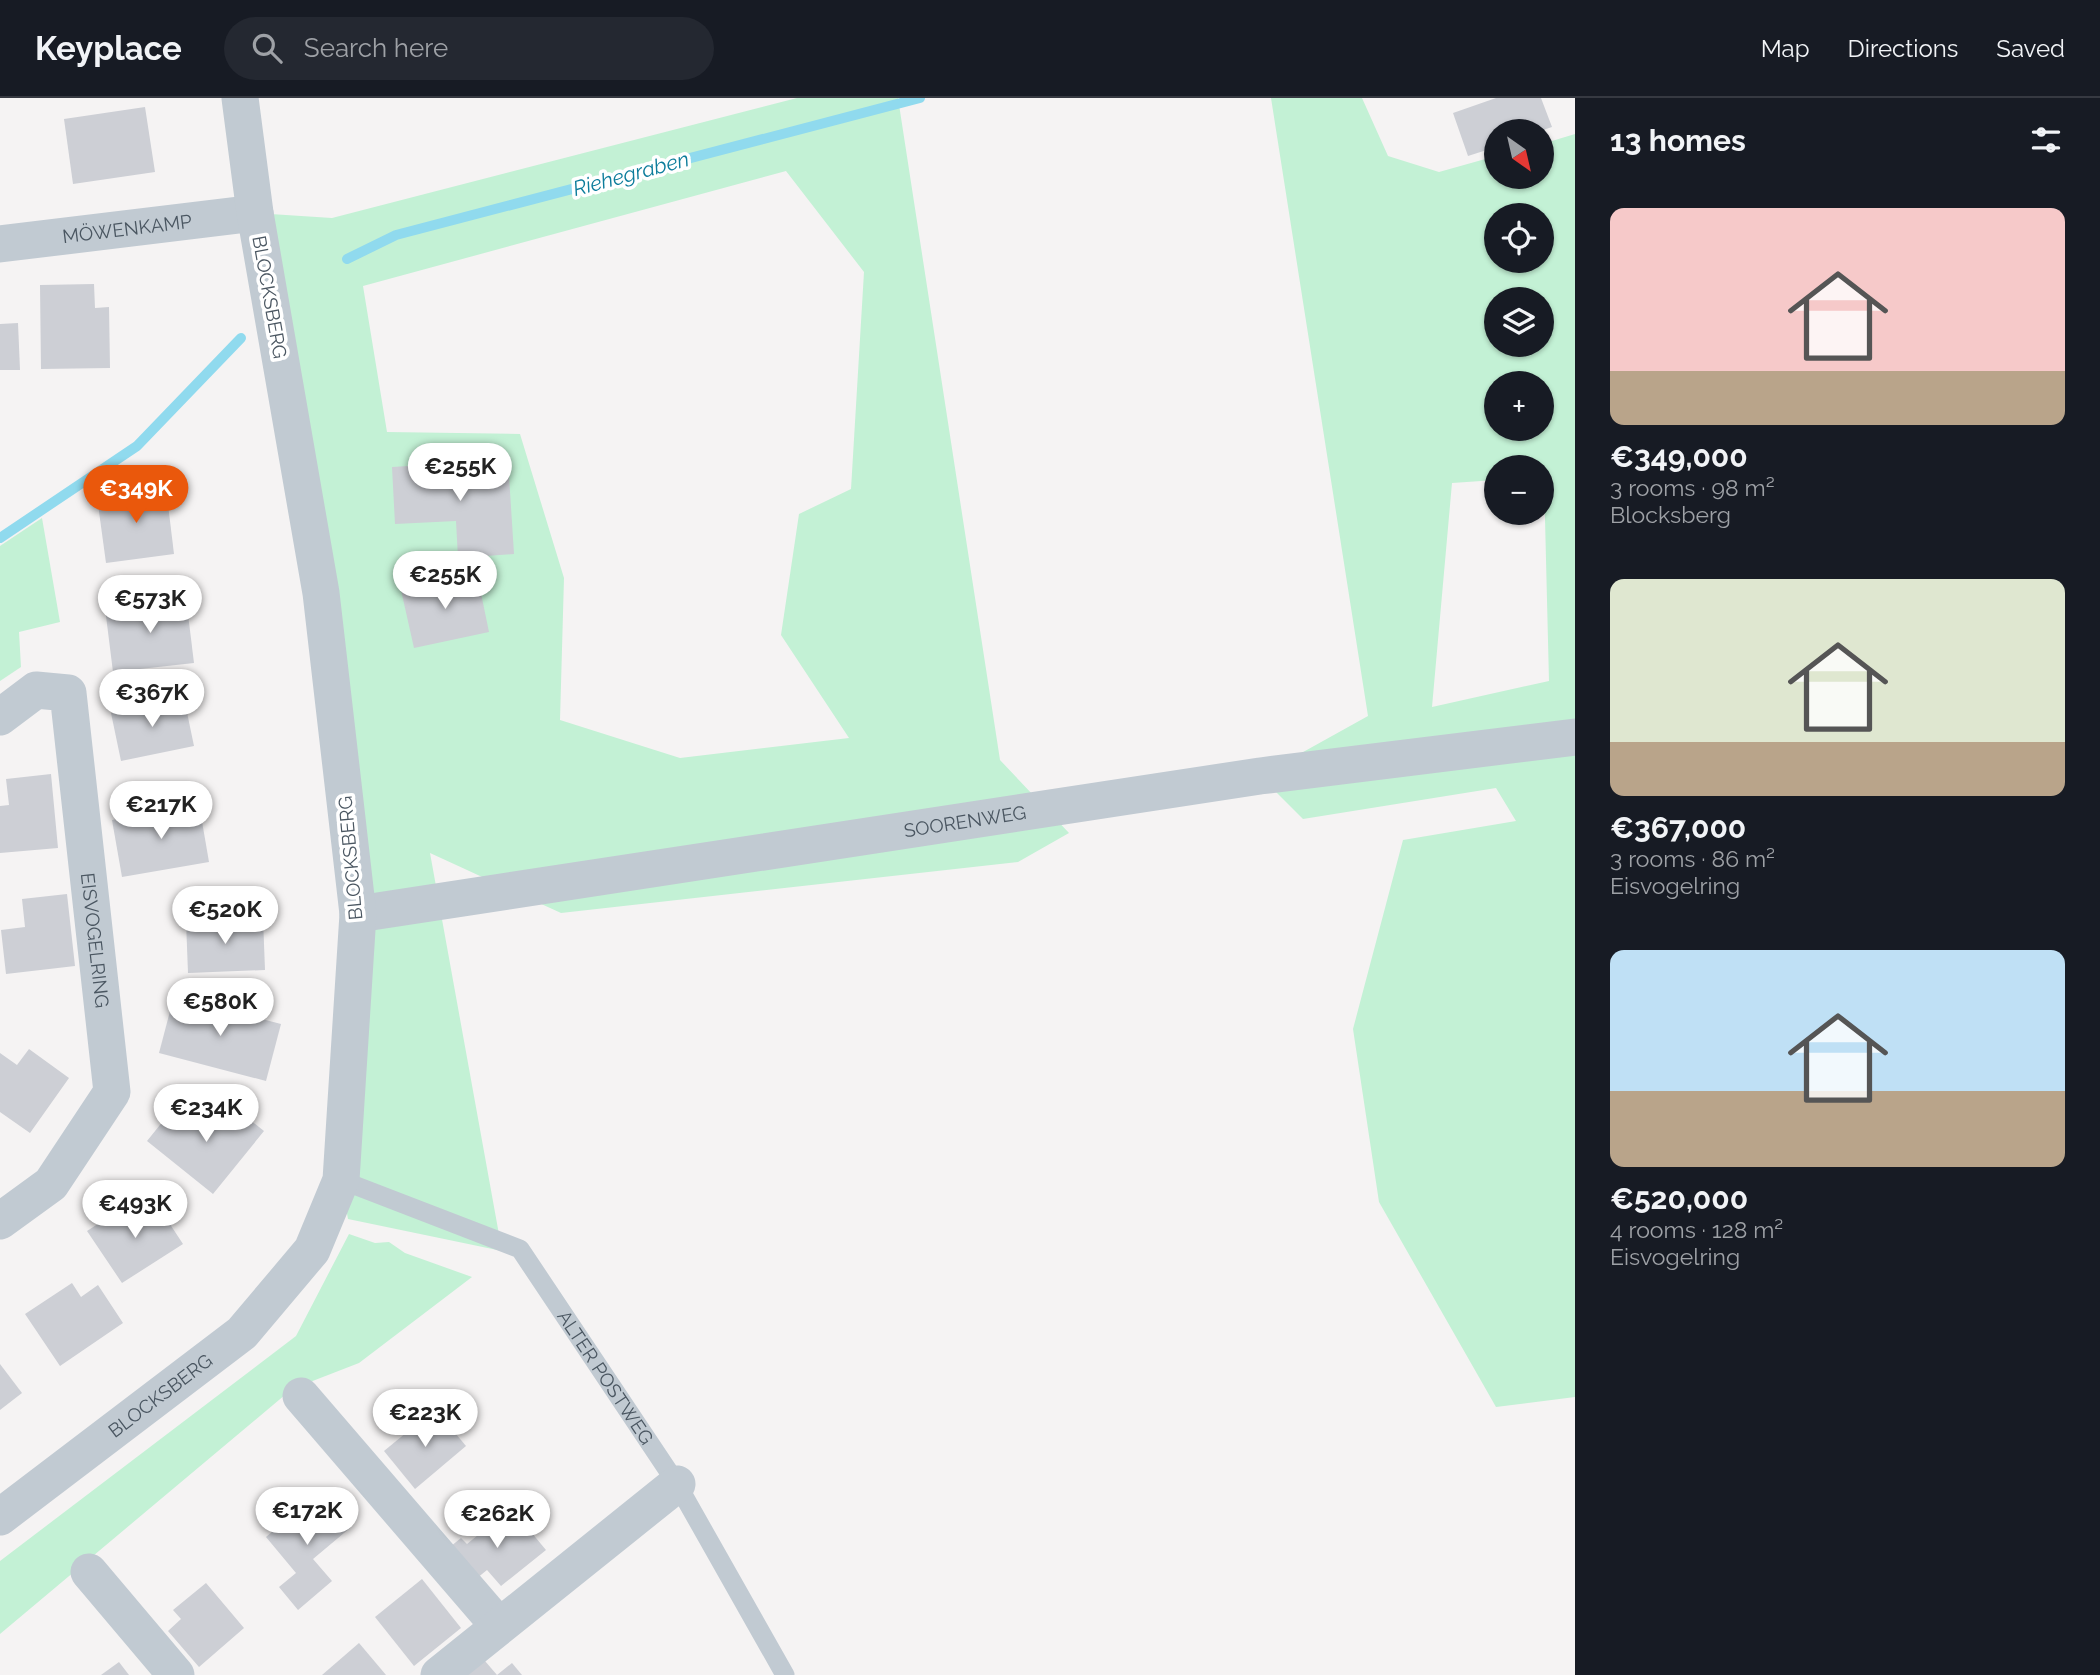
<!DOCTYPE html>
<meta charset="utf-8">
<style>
:root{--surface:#171b24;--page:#242831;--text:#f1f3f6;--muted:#9ea1a6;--line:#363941;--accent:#ea580c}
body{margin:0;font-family:Raleway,sans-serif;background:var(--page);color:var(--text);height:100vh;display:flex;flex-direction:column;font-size:26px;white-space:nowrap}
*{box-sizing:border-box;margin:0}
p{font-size:23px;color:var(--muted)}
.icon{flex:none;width:38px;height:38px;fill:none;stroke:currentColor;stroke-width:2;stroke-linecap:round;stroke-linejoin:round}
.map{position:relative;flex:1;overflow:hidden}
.panel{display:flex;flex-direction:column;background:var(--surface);width:525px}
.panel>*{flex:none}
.needle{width:46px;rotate:146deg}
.controls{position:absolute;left:1484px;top:21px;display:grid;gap:14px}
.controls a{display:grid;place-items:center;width:70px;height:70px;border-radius:50%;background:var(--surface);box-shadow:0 2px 5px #0004;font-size:35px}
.price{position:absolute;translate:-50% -60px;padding:0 16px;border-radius:24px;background:#fff;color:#222;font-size:23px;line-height:46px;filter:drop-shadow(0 2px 4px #0008)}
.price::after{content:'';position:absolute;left:50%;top:42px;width:21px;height:16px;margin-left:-10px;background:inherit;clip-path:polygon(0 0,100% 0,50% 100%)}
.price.on{background:var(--accent);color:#fff}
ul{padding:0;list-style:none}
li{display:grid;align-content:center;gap:14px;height:371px;padding:0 35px}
li span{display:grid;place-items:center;height:217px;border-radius:14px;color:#555}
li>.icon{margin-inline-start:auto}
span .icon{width:126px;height:126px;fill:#fffc;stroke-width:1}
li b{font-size:30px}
h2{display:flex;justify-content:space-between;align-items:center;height:84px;padding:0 35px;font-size:30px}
header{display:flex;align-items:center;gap:42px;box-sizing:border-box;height:98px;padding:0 35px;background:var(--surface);border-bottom:2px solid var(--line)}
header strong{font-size:33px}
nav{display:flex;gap:38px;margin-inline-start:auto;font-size:24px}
.search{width:490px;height:63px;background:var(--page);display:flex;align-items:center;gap:18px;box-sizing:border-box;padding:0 24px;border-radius:38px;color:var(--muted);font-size:26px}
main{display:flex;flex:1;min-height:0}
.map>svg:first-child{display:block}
</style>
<header>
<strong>Keyplace</strong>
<div class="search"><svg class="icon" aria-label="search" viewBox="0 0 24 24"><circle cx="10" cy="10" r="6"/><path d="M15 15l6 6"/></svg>Search here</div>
<nav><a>Map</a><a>Directions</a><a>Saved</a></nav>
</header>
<main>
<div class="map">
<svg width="1575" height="1577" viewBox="0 0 1575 1577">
<rect width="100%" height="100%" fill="#f5f3f3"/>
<!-- green -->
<g fill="#c3f1d5" fill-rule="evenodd">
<path d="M797,0H898L1000,662L1069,735L1018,764L561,815L430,755L502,1153L348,1121L341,1082L358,816L255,115L332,120ZM786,73L864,174L851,391L799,416L781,537L849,640L680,660L560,622L564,480L520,336L387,334L363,188Z"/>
<path d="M1271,0H1362L1388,58L1439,74L1496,58V79H1542V46L1575,36V1299L1496,1309L1379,1104L1353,931L1403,742L1516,723L1496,690L1303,721L1260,678L1368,618ZM1496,117H1542V163H1496ZM1496,201H1542V247H1496ZM1496,285H1542V331H1496ZM1496,369H1542V379L1544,380L1549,583L1432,609L1452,385L1496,382Z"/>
<polygon points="42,420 60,524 19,534 21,569 0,583 0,448"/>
<polygon points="349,1136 375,1145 389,1144 405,1155 472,1179 359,1265 292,1291 0,1536 0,1463 296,1238"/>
</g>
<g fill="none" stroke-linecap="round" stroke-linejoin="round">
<!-- stream -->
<g stroke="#90daee" stroke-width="10">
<polyline points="347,161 396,137 920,0"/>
<polyline points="0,440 137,348 241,240"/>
</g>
</g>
<!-- building -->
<g fill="#cdcfd5">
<polygon points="1496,0 1541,0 1552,29 1540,33 1496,33 1496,49 1468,58 1453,15"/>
<polygon points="145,9 155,74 73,86 64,21"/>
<polygon points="94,186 95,210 109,209 110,270 41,271 40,187"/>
<polygon points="18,225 20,272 0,272 0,226"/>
<polygon points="508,362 514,456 458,460 456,423 395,426 392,369"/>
<polygon points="166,390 174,456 106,465 97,399"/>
<polygon points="477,476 489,534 414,550 401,492"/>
<polygon points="186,500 194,565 113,574 105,510"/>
<polygon points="184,600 194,648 121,663 111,615"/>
<polygon points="51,676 58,750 0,755 0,708 9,707 6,681"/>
<polygon points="199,706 209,764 122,779 112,722"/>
<polygon points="67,796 75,868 6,876 1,832 25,829 22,801"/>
<polygon points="263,820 265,872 188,875 186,823"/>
<polygon points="174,898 281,926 266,983 159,955"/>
<polygon points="29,951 69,980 30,1035 0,1014 0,955 17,967"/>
<polygon points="230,1006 264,1033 213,1096 147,1043 176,1007 208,1033"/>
<polygon points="156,1105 183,1146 122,1185 87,1133 127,1107 135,1119"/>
<polygon points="72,1185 81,1199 98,1187 123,1225 60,1268 25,1216"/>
<polygon points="0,1266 22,1295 0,1312"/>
<polygon points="435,1311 466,1348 415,1391 384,1353"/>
<polygon points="319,1394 350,1430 313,1461 332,1483 298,1512 279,1489 296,1475 266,1439"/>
<polygon points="511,1410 546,1452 501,1488 487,1472 471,1485 445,1453 461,1440 467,1446"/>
<polygon points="422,1481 461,1530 414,1568 375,1519"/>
<polygon points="206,1485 244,1530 199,1569 168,1533 181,1521 173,1512"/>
<polygon points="359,1545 386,1577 322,1577"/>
<polygon points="479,1556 497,1577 458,1577"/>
<polygon points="119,1564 129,1577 101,1577"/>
<polygon points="512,1565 522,1577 497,1577"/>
</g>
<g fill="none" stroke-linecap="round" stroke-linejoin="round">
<!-- service -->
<path stroke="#c1cad2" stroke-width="19" id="s1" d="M341,1082L520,1151L677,1386L785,1577"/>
<!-- minor -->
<g stroke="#c1cad2" stroke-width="37">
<path id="s2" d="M0,146L255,115"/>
<path id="s3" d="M0,619L36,592L68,595L112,994L51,1086L0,1123"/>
<path id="s4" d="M358,816L1260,678L1575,639"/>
<polyline points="301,1298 498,1527"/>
<path id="s5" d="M0,1419L242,1235L312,1152L341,1082L358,816L321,495L255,115L240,0"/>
<polyline points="89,1474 176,1577"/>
<polyline points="439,1577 677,1386"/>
</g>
</g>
<g text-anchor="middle" stroke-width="7" stroke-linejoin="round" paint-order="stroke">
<!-- street labels -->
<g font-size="19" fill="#4a5661" stroke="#fff">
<text dy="7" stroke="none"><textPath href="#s2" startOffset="128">MÖWENKAMP</textPath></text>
<text transform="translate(270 199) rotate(80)" y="7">BLOCKSBERG</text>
<text dy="7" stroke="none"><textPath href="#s4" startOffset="614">SOORENWEG</textPath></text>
<text transform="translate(350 760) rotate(-95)" y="7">BLOCKSBERG</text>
<text dy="7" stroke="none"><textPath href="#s3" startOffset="326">EISVOGELRING</textPath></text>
<text dy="7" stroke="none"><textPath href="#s1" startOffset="346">ALTER POSTWEG</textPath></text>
<text dy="7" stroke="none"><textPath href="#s5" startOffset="201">BLOCKSBERG</textPath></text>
</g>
<!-- water labels -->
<g font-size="21" font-style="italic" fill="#0c7c9b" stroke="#fff">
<text transform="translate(631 76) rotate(-15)" y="7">Riehegraben</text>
</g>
</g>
</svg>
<div class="controls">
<a><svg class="needle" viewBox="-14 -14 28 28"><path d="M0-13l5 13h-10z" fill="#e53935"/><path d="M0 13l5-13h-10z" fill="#9ea1a6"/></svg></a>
<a><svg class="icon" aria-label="locate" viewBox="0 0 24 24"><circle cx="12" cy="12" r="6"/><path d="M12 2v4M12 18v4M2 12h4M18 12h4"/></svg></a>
<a><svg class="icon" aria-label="layers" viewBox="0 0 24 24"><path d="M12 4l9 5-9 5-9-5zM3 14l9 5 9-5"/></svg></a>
<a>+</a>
<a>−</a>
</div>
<b class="price" style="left:460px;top:405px">€255K</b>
<b class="price on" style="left:136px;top:427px">€349K</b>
<b class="price" style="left:445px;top:513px">€255K</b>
<b class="price" style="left:150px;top:537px">€573K</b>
<b class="price" style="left:152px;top:631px">€367K</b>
<b class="price" style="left:161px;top:743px">€217K</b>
<b class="price" style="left:225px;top:848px">€520K</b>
<b class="price" style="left:220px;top:940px">€580K</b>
<b class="price" style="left:206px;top:1046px">€234K</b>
<b class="price" style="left:135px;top:1142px">€493K</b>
<b class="price" style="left:425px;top:1351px">€223K</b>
<b class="price" style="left:307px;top:1449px">€172K</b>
<b class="price" style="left:497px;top:1452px">€262K</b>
</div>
<section class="panel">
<h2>13 homes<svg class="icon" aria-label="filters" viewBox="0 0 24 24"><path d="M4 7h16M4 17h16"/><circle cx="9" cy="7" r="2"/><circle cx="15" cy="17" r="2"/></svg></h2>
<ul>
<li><span style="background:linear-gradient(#f6c9c9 75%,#b9a48a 0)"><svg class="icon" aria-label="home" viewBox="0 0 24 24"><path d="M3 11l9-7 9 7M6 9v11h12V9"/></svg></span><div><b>€349,000</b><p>3 rooms · 98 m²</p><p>Blocksberg</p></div></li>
<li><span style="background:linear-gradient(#dfe7d0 75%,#b9a48a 0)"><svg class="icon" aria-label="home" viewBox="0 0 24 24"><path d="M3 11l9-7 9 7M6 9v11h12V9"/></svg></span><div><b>€367,000</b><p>3 rooms · 86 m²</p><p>Eisvogelring</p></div></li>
<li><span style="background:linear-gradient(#bfe0f5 65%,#b9a48a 0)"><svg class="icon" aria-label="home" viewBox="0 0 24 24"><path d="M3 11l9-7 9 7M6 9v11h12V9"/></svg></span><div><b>€520,000</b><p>4 rooms · 128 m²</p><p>Eisvogelring</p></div></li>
</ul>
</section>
</main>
